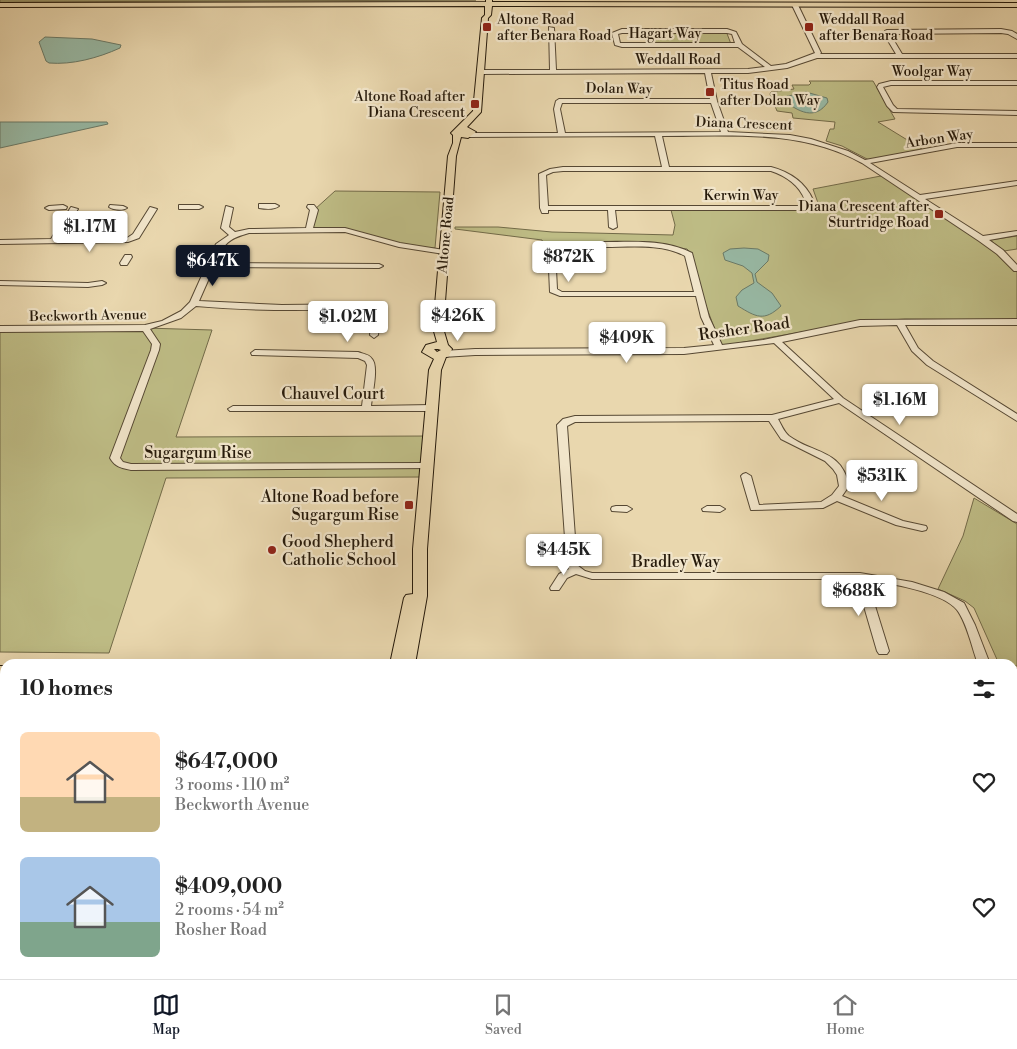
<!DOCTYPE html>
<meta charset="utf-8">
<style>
:root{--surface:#fff;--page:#f6f6f6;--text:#222;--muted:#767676;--line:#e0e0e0;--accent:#111827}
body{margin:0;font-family:"Libre Bodoni",serif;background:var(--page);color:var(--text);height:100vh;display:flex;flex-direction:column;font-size:19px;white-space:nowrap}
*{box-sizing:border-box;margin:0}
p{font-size:16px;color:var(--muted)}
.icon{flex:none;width:28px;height:28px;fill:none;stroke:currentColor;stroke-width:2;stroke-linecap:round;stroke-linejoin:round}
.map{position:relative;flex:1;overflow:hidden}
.drawer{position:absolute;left:0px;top:659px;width:1018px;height:321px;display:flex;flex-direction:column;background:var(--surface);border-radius:15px 15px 0 0;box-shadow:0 5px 20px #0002}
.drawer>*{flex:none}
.price{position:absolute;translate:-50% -42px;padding:0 11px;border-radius:5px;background:#fff;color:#222;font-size:16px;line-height:32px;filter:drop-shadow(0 1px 2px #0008)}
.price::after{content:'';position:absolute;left:50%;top:30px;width:15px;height:11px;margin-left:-8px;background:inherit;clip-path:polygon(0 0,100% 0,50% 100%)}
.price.active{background:var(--accent);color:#fff}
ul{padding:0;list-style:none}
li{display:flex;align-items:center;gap:15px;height:125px;padding:0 20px}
li span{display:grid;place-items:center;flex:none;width:140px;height:100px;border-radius:8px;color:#555}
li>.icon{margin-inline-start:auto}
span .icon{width:60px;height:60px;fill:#fffc;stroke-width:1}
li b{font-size:21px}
h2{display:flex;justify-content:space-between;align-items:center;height:60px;padding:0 20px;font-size:21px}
.dock{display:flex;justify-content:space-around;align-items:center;height:70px;border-top:1px solid var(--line);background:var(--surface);font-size:14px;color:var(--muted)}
.dock a{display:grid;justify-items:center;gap:2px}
.dock .active{color:var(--accent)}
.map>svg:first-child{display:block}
</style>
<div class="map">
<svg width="1017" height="979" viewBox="0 0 1017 979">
<rect width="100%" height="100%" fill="#e9d7ae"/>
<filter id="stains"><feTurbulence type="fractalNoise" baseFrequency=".004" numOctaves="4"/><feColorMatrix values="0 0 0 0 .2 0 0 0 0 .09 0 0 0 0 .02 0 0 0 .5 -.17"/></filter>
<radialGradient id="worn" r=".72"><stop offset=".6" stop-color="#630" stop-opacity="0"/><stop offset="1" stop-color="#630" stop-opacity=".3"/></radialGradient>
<!-- green -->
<g fill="#bebc85" stroke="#726a48">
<polygon points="0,0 476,0 3,2 0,2"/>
<polygon points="649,31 726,31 731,44 653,44"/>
<polygon points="809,81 873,81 895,119 878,122 922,149 869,160 842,146 826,141 830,129 834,129 835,122 793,118 792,113 777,111 770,94 771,92 794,89 792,85 809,85 811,83"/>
<polygon points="886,175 981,238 1017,269 1017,320 905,319 859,322 721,346 702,295 692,254 687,249 638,243 551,244 544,246 542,240 455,229 455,227 498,227 552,232 673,235 675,225 671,210 808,210 818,203 813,189"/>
<path d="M335,191L440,192L435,248C404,250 381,235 352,231C338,229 323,230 309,230L314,210Z"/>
<polygon points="1017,236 1017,249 1004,251 990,240"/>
<polygon points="145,328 212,330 176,437 429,436 426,477 166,478 109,653 0,652 0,329"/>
<polygon points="974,498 1017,524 1017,666 999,664 974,608 965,601 938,589 963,536"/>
</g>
<!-- water -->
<g fill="#98baa6" stroke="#6a7a68">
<path d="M45,37L92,39L121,45L120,48C98,58 72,65 49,63L46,61L39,42Z"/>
<path d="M806,92L827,98L828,102C815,121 799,112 783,100L784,97Z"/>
<polygon points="0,122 107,122 108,124 0,148"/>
<path d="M744,248L758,249L769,255L768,261L755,274L757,282L772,293L781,306C764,322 756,317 738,306L736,297L742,290L754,283L752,273L743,266L725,260L723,253L730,249Z"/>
</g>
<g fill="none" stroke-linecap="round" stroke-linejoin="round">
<!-- stream -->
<polyline stroke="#6a7a68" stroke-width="3" points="488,975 488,979"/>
<!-- minor casing -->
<g stroke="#564833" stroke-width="2">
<g id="minor">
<path d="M795,3L798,5L821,53L820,54H896L884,34L885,31L887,30L1001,29L1012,31L1017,34V39L1008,34L1001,33L890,34L902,54H1017V58H817L787,68L748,73H711L717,101L728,132L790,135L811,139L848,151L865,160L957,143H1017V147H957L870,163L920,195L1017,181V185L925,199L983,236L1017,231V235L989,240L1003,250L1017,265V271H1014L997,254L979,241L862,163C800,129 730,136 662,136L669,167H771C790,172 805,182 813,200L808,209L798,210H615L617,227L613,229L609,227L608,210H548V213H542L540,208L539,174L550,169L563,167H662L655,136L469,137L466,135L469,133H558L554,109L556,101L559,99H710L705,73L482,74L479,72L482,70H550L549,27L554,28L556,70L748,69L765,67L738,47H622L615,45L612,33L622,29H727L736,32L742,44L771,66L786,64L815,53L792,5ZM622,33H727L732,34L735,43H620L618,34ZM562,103H711L721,132L565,133L560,109ZM563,171H771C786,176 799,185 805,200L802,205L798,206H548L546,175L553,172Z"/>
<polygon points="891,81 1017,81 1017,85 891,85 883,87 893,105 897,109 1017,111 1017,115 893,112 887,106 877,87 879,84"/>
<path d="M259,204H275L279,206C274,210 265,209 259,208Z"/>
<polygon points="63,205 67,207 66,209 49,210 45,208 49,206"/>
<path d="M110,205L123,206L127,208C123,211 113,210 109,207Z"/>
<polygon points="179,205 199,205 203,207 199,209 179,209"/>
<path d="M308,205H314L318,210L313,228H345L400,243L444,250L448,252L444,254L399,247L345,232L249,233C228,239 224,243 216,263L379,264L383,266L379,268L214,267L199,301L282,305L370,304L374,306L370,308C312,311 254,311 196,306L181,318L150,329L160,344L159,350L120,458L123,462L131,464L426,463L431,466L429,468L131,470C122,468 115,467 110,458L151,350L152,344L143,331L0,332V326L145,325L162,321L181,311L190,302L216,244L229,235L221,228L226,206L233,208L229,227L235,232L249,229L306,228L310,210L307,207Z"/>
<polygon points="71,207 78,209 58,239 127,238 133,234 150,207 157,209 139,238 128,242 0,244 0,240 51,239"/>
<path d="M604,242C632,242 666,239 692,253L709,317L722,345L763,340L860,320L1017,319V325H905L918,348L933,361L1017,414V421L927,365L912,351L897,325L860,326L782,342L843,398L1017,514V522L1013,521L839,403L778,419C781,424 784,432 789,436C813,454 842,449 849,486L842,496L903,521L926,526L927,528L926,530L922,531L896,525L837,501L823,508L751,510L741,476L743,474L746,473L751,476L759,505L821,502L832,495L839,486L837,475L833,469L825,461L781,439L769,421L575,422L567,426L577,565L585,571L592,573H860L912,582L944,592L964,603L975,625L990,664H978C972,648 967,623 957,610C943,592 889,583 867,580L889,651L887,654H879L877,651L856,579H592L576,574L567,578L559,590H551L550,588L559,574L569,569L567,566L557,425L563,419L575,416L772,415L834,399L774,343L684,354L475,355L443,357L439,354L443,351L475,349L684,348L714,345L701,317L696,296H560L550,292L548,246L554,244ZM604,247C630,247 662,243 685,256L694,292H562L557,289L555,249Z"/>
<polygon points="125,255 131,255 132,257 127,265 121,265 120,263"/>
<polygon points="0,281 88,283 102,281 106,283 102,285 88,287 0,285"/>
<polygon points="375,323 379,326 378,335 374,338 370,335 371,326"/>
<path d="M255,350L358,352C363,354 369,354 372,359C379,366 372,395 371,406L432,405L437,408L432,411H230L228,409L233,406H362L367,365L365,361L358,358L252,355L251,353Z"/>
<polygon points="616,506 627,506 632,509 627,512 612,511 611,509 612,507"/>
<polygon points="707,506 720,506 725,509 720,512 703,511 702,509"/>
<rect x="0" y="801" width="5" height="10"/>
<polygon points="5,879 5,903 0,905 0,881"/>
<polygon points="1012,946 1017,948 1017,971 1012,970"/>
<polygon points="143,975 157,975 155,979 141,979"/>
<polygon points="345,975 359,975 358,979 344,979"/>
<polygon points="819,975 833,975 834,979 820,979"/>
</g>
</g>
<!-- major casing -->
<g stroke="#25190a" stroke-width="2">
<g id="major">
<path d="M486,0H492V2L1017,3V7L492,6L491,15L488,18L481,112L467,127L476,132L468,138L461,137L456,156L443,328L448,345L452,349L449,356L446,357L441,370L427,549V596L415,664H390L404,598L406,595L413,594V549L429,370L434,359L422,352L426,345L437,342L433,328L448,156L453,143V135L451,133L473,111L482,18L485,15V6L0,7V3L486,2ZM434,349H438L441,350L437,352Z"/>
<rect x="0" y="666" width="5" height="10"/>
<rect x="1012" y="669" width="5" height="10"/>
<rect x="0" y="680" width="5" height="10"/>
<polygon points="1012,683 1017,684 1017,694 1012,693"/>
</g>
</g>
<!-- minor -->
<use href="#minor" fill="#f1e5ca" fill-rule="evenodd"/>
<!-- major -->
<use href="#major" fill="#e9d7ae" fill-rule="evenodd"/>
</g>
<!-- markers -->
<g fill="#8f2418" stroke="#f1e5ca" stroke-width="2">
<rect x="482" y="22" width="10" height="10" rx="2.5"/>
<rect x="804" y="22" width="10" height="10" rx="2.5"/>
<rect x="705" y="87" width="10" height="10" rx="2.5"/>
<rect x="470" y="99" width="10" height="10" rx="2.5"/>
<rect x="934" y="209" width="10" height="10" rx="2.5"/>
<rect x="404" y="500" width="10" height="10" rx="2.5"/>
<circle cx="272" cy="550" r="5"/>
</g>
<g text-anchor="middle" stroke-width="4.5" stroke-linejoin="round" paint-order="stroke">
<!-- far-poi labels -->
<g font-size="14" fill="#25190a" stroke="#f1e5ca" text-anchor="start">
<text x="497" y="24">Altone Road<tspan x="497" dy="16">after Benara Road</tspan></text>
<text x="819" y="24">Weddall Road<tspan x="819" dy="16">after Benara Road</tspan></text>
<text x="720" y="89">Titus Road<tspan x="720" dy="16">after Dolan Way</tspan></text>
<text x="465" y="101" text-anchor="end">Altone Road after<tspan x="465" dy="16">Diana Crescent</tspan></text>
<text x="929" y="211" text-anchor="end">Diana Crescent after<tspan x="929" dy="16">Sturtridge Road</tspan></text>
</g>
<!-- far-street labels -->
<g font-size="14" fill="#25190a" stroke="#f1e5ca">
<text x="665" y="38">Hagart Way</text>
<text x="678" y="64">Weddall Road</text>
<text x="932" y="76">Woolgar Way</text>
<text transform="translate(619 88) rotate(1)" y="5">Dolan Way</text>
<text transform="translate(744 123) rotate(2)" y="5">Diana Crescent</text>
<text transform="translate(939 138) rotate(-8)" y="5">Arbon Way</text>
<text x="741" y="200">Kerwin Way</text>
<text transform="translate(445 235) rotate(-85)" y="5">Altone Road</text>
<text transform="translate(88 315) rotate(-1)" y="5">Beckworth Avenue</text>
</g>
<!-- street labels -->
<g font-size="16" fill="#25190a" stroke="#f1e5ca">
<text transform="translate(744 328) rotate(-8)" y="6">Rosher Road</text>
<text x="333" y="399">Chauvel Court</text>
<text x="198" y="458">Sugargum Rise</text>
<text x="676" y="567">Bradley Way</text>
</g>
<!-- poi labels -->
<g font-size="16" fill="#25190a" stroke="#f1e5ca" text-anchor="end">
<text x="399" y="502">Altone Road before<tspan x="399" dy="18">Sugargum Rise</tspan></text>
<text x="282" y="547" text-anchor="start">Good Shepherd<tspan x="282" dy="18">Catholic School</tspan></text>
</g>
</g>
<rect width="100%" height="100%" filter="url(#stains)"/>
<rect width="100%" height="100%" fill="url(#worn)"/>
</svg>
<b class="price" style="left:90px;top:253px">$1.17M</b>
<b class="price" style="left:569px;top:283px">$872K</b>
<b class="price active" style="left:213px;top:287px">$647K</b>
<b class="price" style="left:458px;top:342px">$426K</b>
<b class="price" style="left:348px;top:343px">$1.02M</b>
<b class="price" style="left:627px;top:364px">$409K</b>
<b class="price" style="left:900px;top:426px">$1.16M</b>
<b class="price" style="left:882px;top:502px">$531K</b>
<b class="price" style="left:564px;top:576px">$445K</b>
<b class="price" style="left:859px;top:617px">$688K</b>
<section class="drawer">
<h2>10 homes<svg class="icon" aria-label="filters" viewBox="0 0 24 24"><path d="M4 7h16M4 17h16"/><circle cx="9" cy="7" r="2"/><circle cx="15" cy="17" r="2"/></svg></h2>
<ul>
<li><span style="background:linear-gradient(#ffd9b3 65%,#c2b280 0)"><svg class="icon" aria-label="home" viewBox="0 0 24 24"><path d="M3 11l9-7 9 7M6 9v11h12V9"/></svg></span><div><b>$647,000</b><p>3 rooms · 110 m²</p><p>Beckworth Avenue</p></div><svg class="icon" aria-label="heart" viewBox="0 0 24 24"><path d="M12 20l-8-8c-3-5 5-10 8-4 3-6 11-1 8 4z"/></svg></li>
<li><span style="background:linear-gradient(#a9c7e8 65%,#7fa58c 0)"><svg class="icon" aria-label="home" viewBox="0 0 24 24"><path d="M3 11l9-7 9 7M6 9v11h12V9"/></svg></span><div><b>$409,000</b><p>2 rooms · 54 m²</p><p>Rosher Road</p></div><svg class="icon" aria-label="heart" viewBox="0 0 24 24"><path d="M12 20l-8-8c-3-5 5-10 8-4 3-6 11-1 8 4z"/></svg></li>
</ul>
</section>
</div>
<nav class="dock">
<a class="active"><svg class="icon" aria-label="map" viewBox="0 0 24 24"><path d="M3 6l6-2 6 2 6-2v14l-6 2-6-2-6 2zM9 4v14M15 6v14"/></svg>Map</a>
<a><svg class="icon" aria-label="saved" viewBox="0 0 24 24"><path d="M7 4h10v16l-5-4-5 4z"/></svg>Saved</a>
<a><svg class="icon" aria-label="home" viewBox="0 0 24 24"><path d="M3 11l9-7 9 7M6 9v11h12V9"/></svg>Home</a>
</nav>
